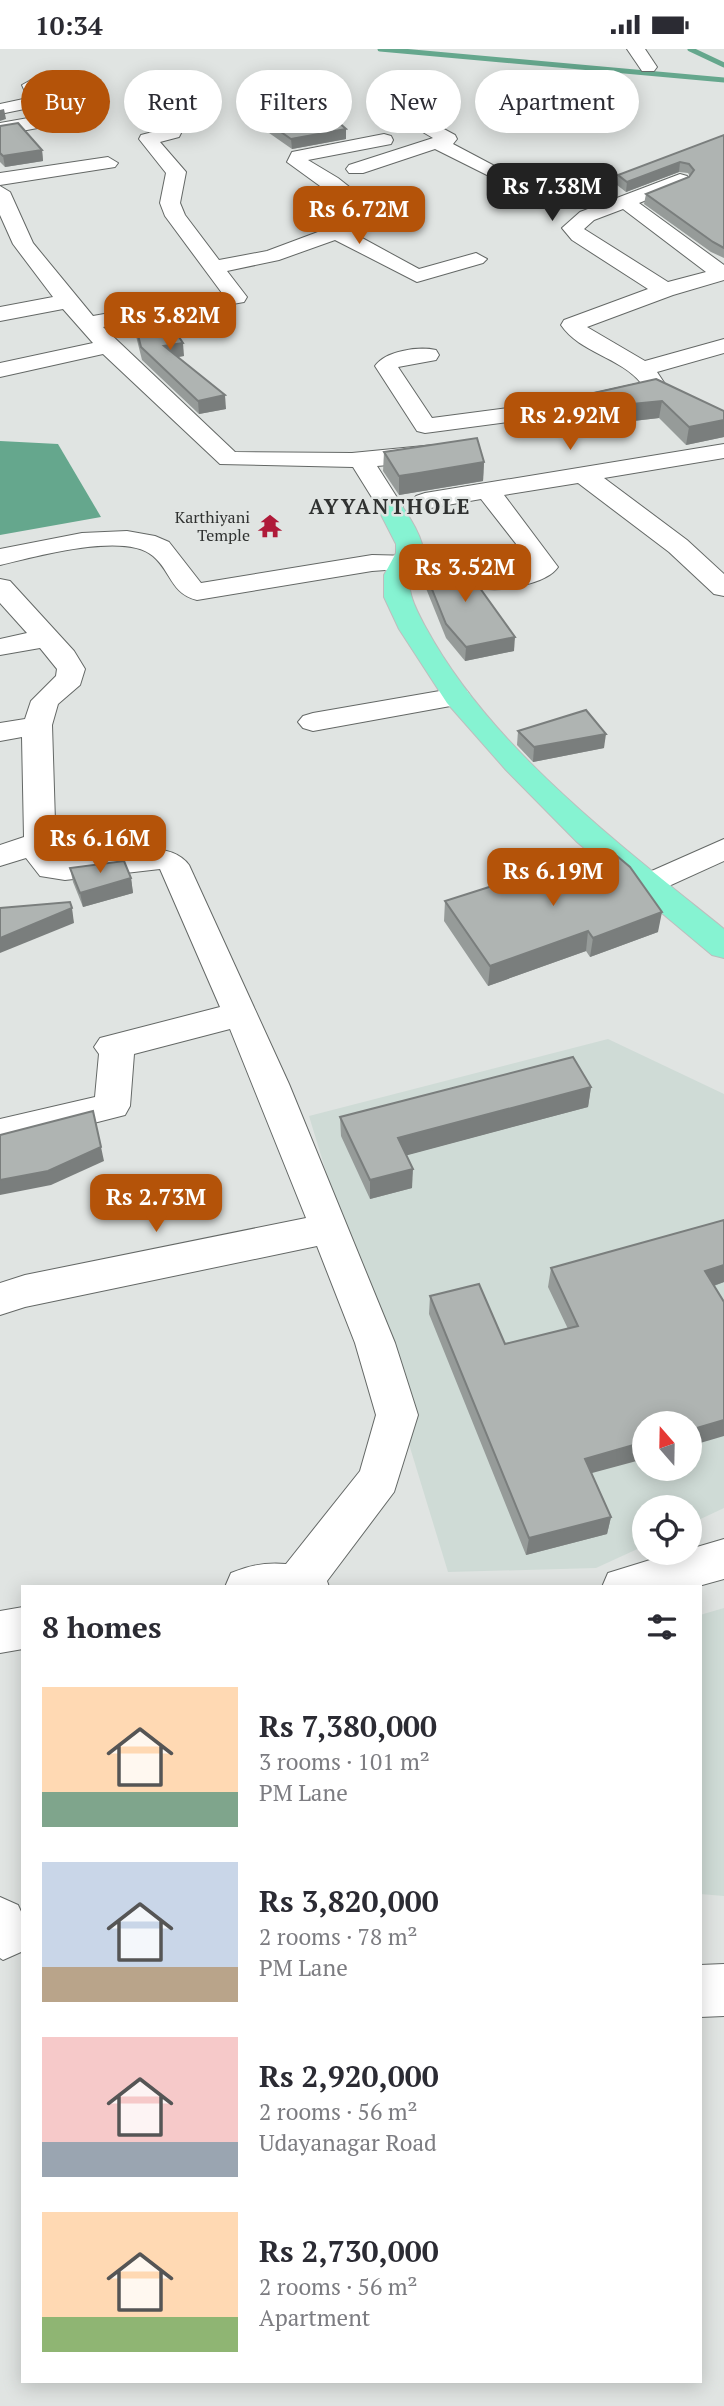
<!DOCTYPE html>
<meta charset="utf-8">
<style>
:root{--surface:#fff;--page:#f7f7f7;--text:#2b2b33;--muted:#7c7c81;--accent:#b45309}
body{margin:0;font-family:"PT Serif",serif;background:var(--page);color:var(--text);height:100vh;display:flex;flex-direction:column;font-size:26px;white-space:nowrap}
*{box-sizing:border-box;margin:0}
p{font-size:23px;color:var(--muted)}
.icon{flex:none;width:38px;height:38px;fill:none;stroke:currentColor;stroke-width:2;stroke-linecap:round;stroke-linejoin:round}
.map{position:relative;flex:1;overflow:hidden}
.drawer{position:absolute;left:21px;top:1536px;width:681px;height:798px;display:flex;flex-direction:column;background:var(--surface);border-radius:0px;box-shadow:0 4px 18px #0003}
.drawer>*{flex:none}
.top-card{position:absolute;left:21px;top:21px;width:682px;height:63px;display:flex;gap:14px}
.needle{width:46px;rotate:340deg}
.fabs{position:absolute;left:632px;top:1362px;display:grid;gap:14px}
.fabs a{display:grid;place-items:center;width:70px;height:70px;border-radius:50%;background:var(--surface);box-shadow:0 4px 18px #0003;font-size:35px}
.price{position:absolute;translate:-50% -60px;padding:0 16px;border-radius:14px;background:var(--accent);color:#fff;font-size:23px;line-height:46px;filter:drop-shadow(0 2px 4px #0008)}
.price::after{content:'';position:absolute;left:50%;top:42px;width:21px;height:16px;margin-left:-10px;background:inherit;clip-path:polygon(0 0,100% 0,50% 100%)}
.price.current{background:#222;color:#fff}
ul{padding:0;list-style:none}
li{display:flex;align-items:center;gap:21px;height:175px;padding:0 21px}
li span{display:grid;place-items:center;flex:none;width:196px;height:140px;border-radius:0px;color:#555}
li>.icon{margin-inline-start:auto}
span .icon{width:84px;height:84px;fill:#fffc;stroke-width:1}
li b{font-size:30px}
h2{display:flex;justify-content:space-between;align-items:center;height:84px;padding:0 21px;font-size:30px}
.tag{padding:0 24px;border-radius:32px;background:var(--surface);box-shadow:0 4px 18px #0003;font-size:24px;line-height:63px}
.tag.current{background:var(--accent);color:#fff}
.status{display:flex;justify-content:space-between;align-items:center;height:49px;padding:0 35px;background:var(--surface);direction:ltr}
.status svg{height:19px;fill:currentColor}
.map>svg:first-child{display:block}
</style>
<div class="status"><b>10:34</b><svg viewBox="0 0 49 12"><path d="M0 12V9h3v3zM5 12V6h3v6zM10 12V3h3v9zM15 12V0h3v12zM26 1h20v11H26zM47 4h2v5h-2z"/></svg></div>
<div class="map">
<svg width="724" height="2357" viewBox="0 0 724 2357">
<rect width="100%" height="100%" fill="#e0e4e2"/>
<!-- built -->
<g fill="#cfdbd6" fill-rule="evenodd">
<path d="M608,990L724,1045V1459L690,1475V1458H644V1497L596,1519L448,1523L309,1067ZM644,1374H690V1419H644Z"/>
<polygon points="724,1559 724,1847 700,1845 700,1566"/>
</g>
<!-- water -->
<polygon fill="#65a78d" points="0,392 58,395 101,468 0,486"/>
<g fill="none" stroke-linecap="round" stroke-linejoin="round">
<!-- stream -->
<g stroke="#65a78d" stroke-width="5">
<polyline points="380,0 724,31"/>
<polyline points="690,0 724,16"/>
</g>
<!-- minor casing -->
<g stroke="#646866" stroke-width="2">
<g id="minor">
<polygon points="627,0 645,0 657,18 654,22 642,22"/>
<polygon points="31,31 37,32 47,52 44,56 0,65 0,55 28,49 22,36"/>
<polygon points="403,58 455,86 457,90 453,95 504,122 501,126 487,126 435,100 363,124 349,124 346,120 349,116 433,89 397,68 394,64"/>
<polygon points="79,60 88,66 86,70 0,86 0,74"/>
<polygon points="172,78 181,84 179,88 160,93 186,123 180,154 185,166 219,211 267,202 358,168 360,166 287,113 292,103 384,85 391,87 393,91 391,95 308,111 338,129 376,159 414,151 424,157 421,161 379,171 353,184 419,220 476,204 487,210 483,214 417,233 335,191 279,211 227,222 247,248 244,253 103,278 235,403 352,404 434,396 443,398 446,403 443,408 423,413 377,417 403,458 399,463 381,463 353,418 220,415 103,305 0,328 0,314 93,294 63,260 0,272 0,258 53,248 13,195 0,166 0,137 10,143 33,194 93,267 222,244 165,167 160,154 166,124 139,90 141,86"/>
<polygon points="108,108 118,114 115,118 0,136 0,124"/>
<path d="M680,125L687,127L690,131L687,135L639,154L724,216V231L673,246L587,278L645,312L724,290V304L657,323L665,335L657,344L554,367L425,384L417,382L375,317C385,302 418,297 436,301L439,306L436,311L398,318L432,369L554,353L641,334C620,308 580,304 561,276L564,271L648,240L572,191L562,179L580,163ZM623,160L706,223L668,233L584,180L594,171Z"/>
<path d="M724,395V409L604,429L687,491L724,525V547L714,545L669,503L578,434L504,446L558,518C547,535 500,543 482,539L478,533L482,527L531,514L481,450L425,460L416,457L412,452L416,447L425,444Z"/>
<path d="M127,482L155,487L169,493L201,534L372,506L413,507L417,513L413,519L372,522L197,551C171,545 171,522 153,507C125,482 34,508 0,516V500L82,484Z"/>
<path d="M0,530L10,532L74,602L85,620L80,636L58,655L52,676L56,805L65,811C99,806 167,785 189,816L289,1035L395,1294L418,1366L394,1443L327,1532L329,1538H225L231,1524C250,1516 266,1513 286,1515L360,1422L376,1366L355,1294L317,1197L25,1258L0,1266V1234L25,1226L306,1169L230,980L134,1005L130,1057L125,1066L0,1098V1070L95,1048L99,1005L94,998L100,989L220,958L160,820L65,831L40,827L26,809L0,817V796L24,788L22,688L0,692V674L25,670L31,652L56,627L57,620L40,599L0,606V590L27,584L0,554Z"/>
<polygon points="457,639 467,642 471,648 467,654 313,682 303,679 298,673 303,667 313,664"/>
<polygon points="724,790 724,812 649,846 638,842 633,835 638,828"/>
<polygon points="724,1490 724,1530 695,1538 602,1538 608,1524 676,1503 690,1503 690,1500"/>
<polygon points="23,1558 23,1600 0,1604 0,1562"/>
<polygon points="0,1848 18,1856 23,1867 21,1903 3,1911 0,1909"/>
<polygon points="724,1915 724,1967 700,1968 700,1916"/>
</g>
</g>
<!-- major casing -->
<g stroke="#bdbdbd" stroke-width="2">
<path id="major" d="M390,450L399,453C407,464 418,481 422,495C425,506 415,514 411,524C405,542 418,564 426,579C491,699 620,796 724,880V909L712,906L577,793L506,721L447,654L399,580L384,548V526L396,504V495L377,458L381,453Z"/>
</g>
<!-- minor -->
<use href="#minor" fill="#fff" fill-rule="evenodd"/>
<!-- major -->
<use href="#major" fill="#86f3d2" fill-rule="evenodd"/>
</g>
<!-- wall -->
<g fill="#969b99">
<polygon points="258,67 346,80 346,90 292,100 259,77"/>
<polygon points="0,77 42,101 43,112 5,118 0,113"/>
<polygon points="724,86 724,209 711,203 644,155 646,145 690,127 688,124 679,123 626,143 617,136 618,126"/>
<polygon points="132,262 184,307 178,308 226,360 199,365 142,311 133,275"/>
<polygon points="656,330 724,362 724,388 686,396 659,369 590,377 588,362 589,345"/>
<polygon points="384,403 484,413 483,432 399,446 383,422"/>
<polygon points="421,513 514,602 465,612 446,589 421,527"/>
<polygon points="518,682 604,699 533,713 517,696"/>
<polygon points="70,819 131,829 133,844 83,858 73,833"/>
<polygon points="445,852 658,883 590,908 586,902 488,937 444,872"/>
<polygon points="591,1038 588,1058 406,1106 412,1139 370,1150 341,1087 340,1068"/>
<polygon points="724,1171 724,1233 714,1237 591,1424 611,1468 607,1485 526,1506 429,1265 430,1247 505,1295 568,1280 548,1238 551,1219"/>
</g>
<!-- shaded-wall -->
<g fill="#7a7e7d">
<polygon points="4,60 6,70 0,72 0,61"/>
<polygon points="346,80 346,90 292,100 291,90"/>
<polygon points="42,101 43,112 5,118 3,107"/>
<polygon points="680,113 679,123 626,143 627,133"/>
<polygon points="183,294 184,307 165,310 164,297"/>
<polygon points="225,346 226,360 199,365 198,352"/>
<polygon points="662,352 659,369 590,377 591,359"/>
<polygon points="724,371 724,388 686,396 689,378"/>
<polygon points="484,413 483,432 399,446 399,427"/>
<polygon points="515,588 514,602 465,612 466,598"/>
<polygon points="606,685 604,699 533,713 534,698"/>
<polygon points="131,829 133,844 83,858 80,844"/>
<polygon points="72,859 74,874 0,904 0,889"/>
<polygon points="662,863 658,883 590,908 593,889"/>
<polygon points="588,882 586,902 488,937 490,917"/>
<polygon points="591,1038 588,1058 397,1109 398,1089"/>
<polygon points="101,1098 104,1112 51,1136 0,1146 0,1131"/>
<polygon points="413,1120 412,1139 370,1150 370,1131"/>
<polygon points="724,1216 724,1233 701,1241 705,1222"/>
<polygon points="724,1371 724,1387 690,1397 690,1381"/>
<polygon points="644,1393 644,1410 581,1427 585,1410"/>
<polygon points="611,1468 607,1485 526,1506 529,1489"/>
</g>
<!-- building -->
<g fill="#afb4b2" stroke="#7a7e7d" stroke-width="2">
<polygon points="318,55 346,80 291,90 258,67"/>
<polygon points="18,74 42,101 3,107 0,104 0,77"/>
<polygon points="724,86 724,199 713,193 646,145 689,128 694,121 689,115 680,113 627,133 618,126"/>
<polygon points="159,258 183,294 164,297 225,346 198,352 141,298 132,262"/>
<polygon points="656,330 724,362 724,371 689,378 662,352 591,359 589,345"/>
<polygon points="477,389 484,413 419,424 399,427 384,403"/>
<polygon points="459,510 515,588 466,598 446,575 421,513"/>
<polygon points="586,661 606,685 534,698 518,682"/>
<polygon points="617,807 630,818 662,863 593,889 588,882 490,917 445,852 530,825"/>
<polygon points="124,812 131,829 80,844 70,819"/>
<polygon points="70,853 72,859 0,889 0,859"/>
<polygon points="573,1008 591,1038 398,1089 413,1120 370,1131 340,1068"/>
<polygon points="93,1062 101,1098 48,1122 0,1131 0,1086"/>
<polygon points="724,1171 724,1216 705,1222 724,1253 724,1371 690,1381 690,1374 644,1374 644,1393 585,1410 611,1468 529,1489 430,1247 479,1235 505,1295 578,1277 551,1219"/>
</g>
<!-- icons -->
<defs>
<g id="temple-bare" transform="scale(1.89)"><path d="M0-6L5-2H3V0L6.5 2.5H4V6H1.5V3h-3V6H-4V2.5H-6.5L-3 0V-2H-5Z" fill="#af1a39" stroke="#e0e4e2" stroke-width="2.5" paint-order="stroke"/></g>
</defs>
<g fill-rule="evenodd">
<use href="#temple-bare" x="270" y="477"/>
</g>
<g text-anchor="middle" stroke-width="5" stroke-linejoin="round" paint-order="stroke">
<!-- far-poi labels -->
<g font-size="16" fill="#303231" stroke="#e0e4e2" text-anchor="end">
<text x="250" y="474">Karthiyani<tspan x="250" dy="18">Temple</tspan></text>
</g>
<!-- far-district labels -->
<g font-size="21" font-weight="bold" letter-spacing="2" fill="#303231" stroke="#e0e4e2">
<text x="390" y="465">AYYANTHOLE</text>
</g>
</g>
</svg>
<div class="fabs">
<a><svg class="needle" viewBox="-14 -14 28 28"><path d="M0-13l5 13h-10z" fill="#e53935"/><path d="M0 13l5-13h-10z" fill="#7c7c81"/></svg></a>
<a><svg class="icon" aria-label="locate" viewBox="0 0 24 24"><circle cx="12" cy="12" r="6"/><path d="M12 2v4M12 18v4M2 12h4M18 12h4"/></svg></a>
</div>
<b class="price current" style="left:552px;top:174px">Rs 7.38M</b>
<b class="price" style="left:359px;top:197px">Rs 6.72M</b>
<b class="price" style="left:170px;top:303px">Rs 3.82M</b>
<b class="price" style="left:570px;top:403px">Rs 2.92M</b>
<b class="price" style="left:465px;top:555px">Rs 3.52M</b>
<b class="price" style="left:100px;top:826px">Rs 6.16M</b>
<b class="price" style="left:553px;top:859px">Rs 6.19M</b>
<b class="price" style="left:156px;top:1185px">Rs 2.73M</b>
<div class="top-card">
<a class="tag current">Buy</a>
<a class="tag">Rent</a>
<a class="tag">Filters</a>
<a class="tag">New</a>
<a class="tag">Apartment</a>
</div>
<section class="drawer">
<h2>8 homes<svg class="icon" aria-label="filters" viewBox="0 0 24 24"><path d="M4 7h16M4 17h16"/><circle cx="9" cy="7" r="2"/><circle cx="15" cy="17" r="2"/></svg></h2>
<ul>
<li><span style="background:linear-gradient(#ffd9b3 75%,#7fa58c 0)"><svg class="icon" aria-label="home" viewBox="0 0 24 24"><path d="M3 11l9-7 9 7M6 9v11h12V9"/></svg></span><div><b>Rs 7,380,000</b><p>3 rooms · 101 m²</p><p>PM Lane</p></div></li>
<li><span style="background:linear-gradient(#c9d6e8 75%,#b9a48a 0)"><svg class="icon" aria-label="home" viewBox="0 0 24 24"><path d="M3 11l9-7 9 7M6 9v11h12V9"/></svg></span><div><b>Rs 3,820,000</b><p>2 rooms · 78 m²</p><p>PM Lane</p></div></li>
<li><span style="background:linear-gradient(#f6c9c9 75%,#9aa5b1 0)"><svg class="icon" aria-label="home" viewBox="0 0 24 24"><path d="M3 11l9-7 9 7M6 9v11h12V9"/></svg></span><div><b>Rs 2,920,000</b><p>2 rooms · 56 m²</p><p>Udayanagar Road</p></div></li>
<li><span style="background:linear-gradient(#ffd9b3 75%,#8fb573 0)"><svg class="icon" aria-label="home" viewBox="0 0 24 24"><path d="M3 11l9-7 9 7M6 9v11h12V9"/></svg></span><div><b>Rs 2,730,000</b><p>2 rooms · 56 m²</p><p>Apartment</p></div></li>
</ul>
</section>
</div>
